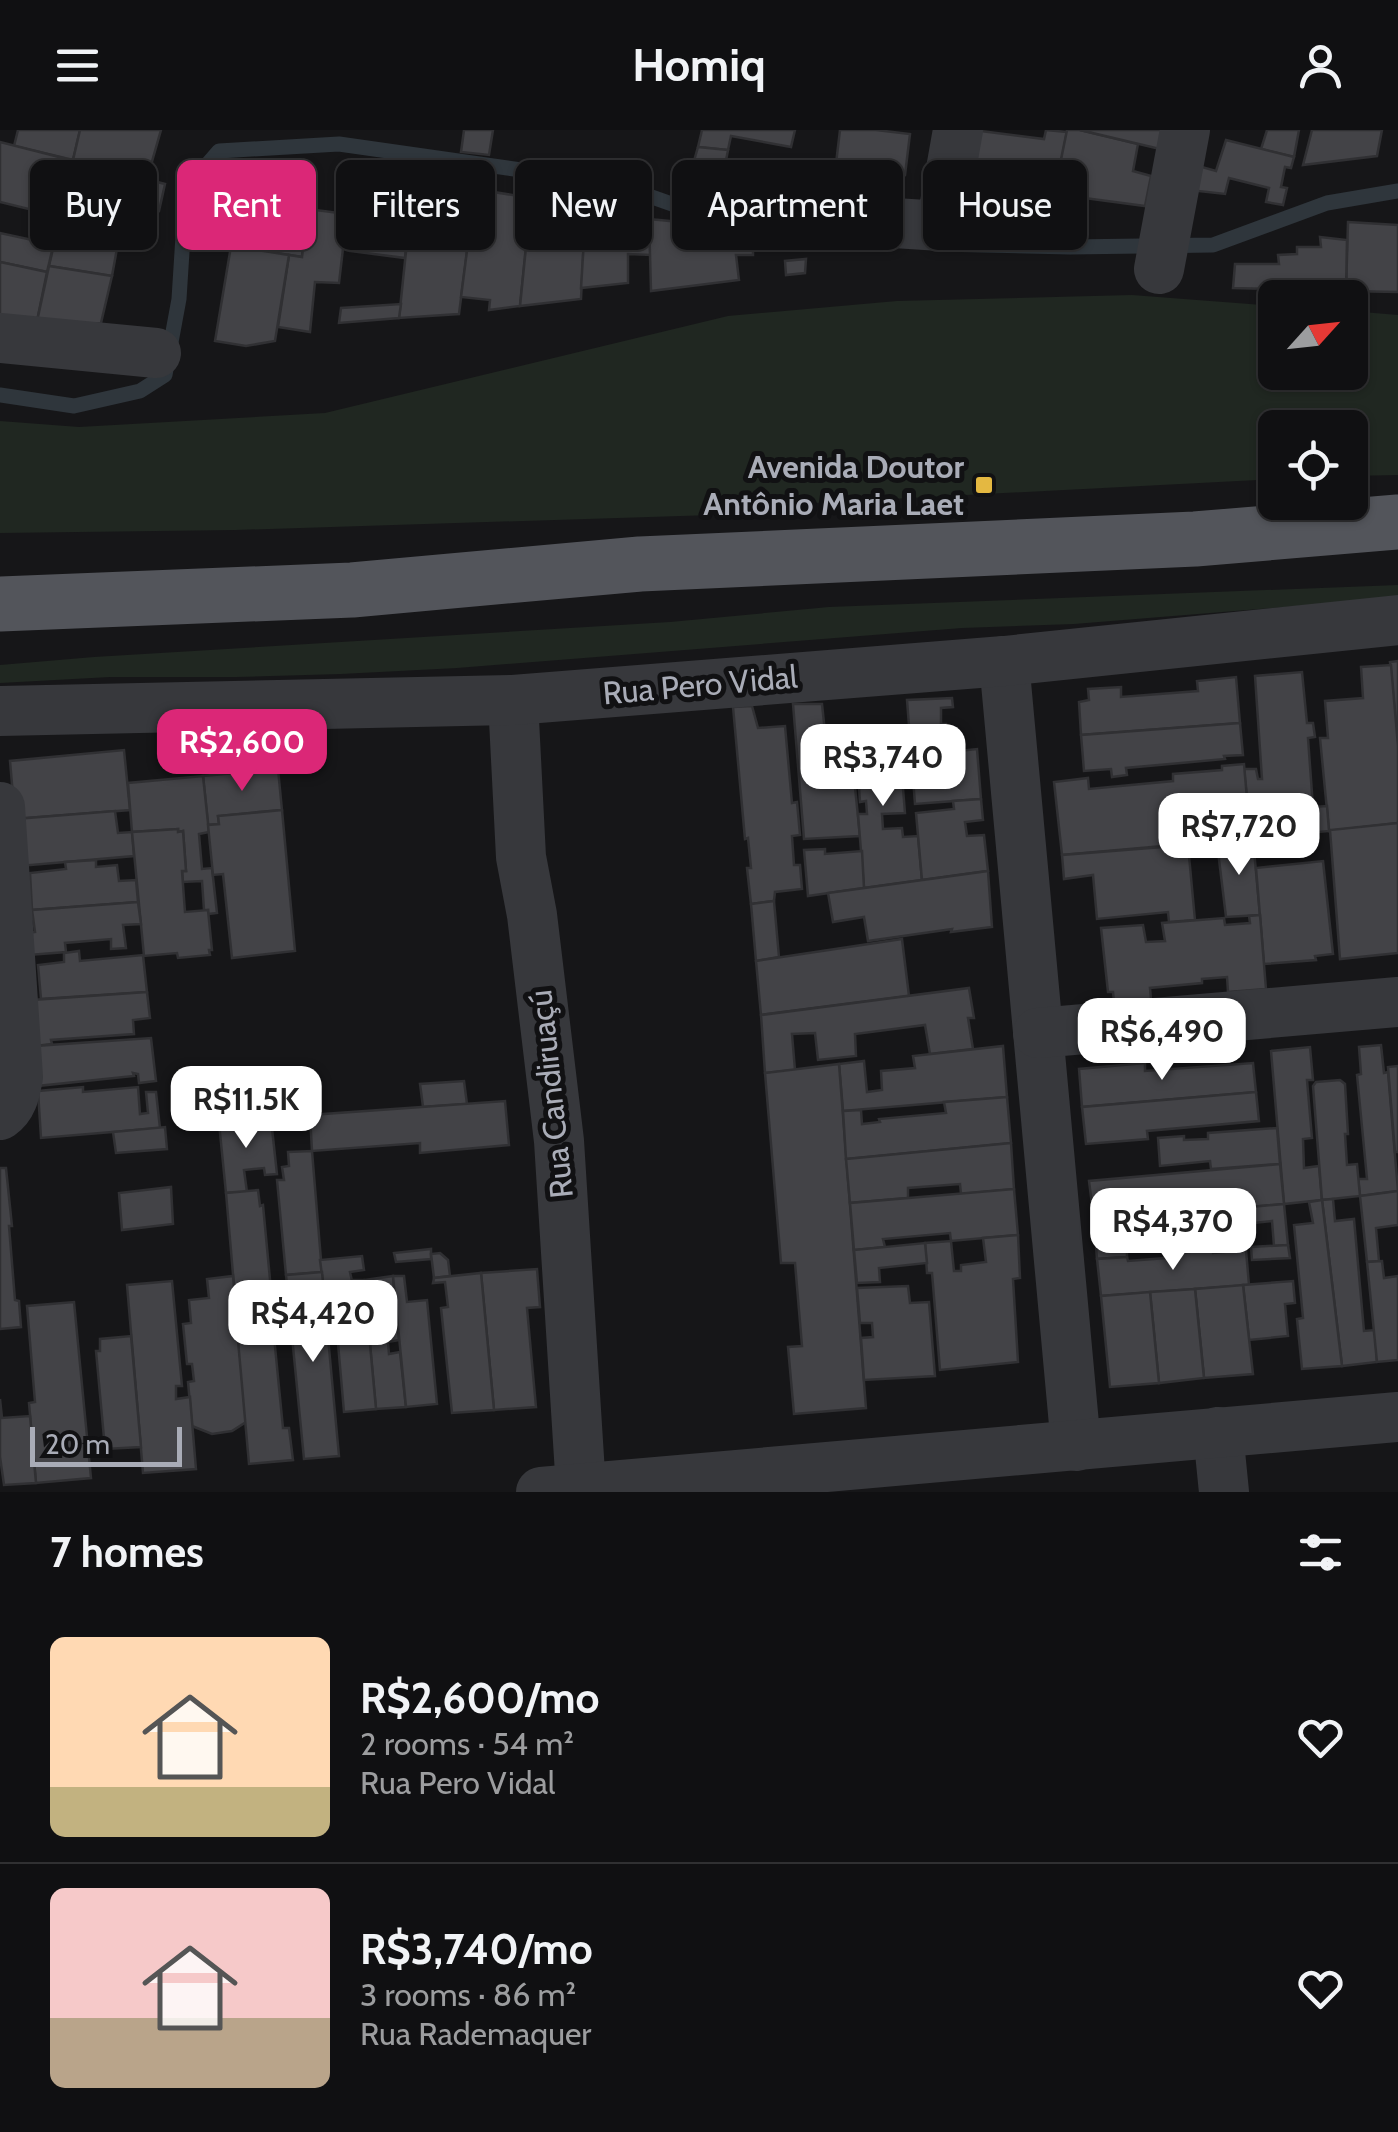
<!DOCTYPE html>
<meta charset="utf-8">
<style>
:root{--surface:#101012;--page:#19191b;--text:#f1f3f6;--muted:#9c9d9f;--line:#303032;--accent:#db2777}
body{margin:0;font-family:Cabin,sans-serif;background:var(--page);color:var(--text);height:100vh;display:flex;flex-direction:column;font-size:38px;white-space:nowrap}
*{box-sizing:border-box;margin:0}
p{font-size:32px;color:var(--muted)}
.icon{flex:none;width:55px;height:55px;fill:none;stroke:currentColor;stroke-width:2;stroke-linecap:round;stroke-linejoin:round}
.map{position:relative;height:1362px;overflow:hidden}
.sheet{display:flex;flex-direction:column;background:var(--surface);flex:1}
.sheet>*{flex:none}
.guide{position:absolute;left:30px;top:30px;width:1340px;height:90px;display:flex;gap:20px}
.needle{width:65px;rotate:63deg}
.buttons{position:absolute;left:1258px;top:150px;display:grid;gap:20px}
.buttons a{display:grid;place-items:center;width:110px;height:110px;border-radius:15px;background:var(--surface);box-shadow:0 2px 8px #0004,0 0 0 2px var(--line);font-size:50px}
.scale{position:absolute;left:30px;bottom:25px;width:152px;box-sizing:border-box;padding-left:10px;border:5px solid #a9acb7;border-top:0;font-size:28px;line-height:35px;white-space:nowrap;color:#a9acb7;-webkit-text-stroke:8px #111113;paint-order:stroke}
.price{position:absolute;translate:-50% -85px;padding:0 22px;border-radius:20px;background:#fff;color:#222;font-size:32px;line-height:65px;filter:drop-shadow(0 2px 5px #0008)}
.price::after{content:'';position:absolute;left:50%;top:60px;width:30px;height:22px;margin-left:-15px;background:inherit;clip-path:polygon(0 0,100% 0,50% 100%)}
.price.active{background:var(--accent);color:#fff}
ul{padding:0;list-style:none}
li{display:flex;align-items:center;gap:30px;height:250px;padding:0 50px}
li+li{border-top:2px solid var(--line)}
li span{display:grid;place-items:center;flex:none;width:280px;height:200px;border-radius:15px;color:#555}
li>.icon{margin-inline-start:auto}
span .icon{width:120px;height:120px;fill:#fffc;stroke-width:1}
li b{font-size:42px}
h2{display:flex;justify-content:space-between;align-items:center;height:120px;padding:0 50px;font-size:42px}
.tag{padding:0 35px;border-radius:15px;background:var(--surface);box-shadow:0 2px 8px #0004,0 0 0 2px var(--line);font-size:35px;line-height:90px}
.tag.active{background:var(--accent);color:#fff}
header{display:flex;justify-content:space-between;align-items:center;height:130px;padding:0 50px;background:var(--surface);font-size:45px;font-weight:700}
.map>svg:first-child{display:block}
</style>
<header><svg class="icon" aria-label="menu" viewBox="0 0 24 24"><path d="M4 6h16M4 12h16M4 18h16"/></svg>Homiq<svg class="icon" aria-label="person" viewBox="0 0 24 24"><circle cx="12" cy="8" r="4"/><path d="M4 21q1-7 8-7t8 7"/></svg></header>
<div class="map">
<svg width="1398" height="1362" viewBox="0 0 1398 1362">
<rect width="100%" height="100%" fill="#161618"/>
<!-- green -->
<g fill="#202721">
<polygon points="1132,165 1275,176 1275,242 1350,242 1350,181 1398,185 1398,345 1350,346 1350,298 1275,298 1275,349 756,376 712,385 235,400 0,403 0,291 79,297 325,283 728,186 897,171"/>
<polygon points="1398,455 1398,468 1074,494 962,498 457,538 341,544 236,547 110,547 0,553 0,535 94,527 670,492 829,477"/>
</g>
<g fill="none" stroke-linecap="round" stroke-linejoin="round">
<!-- stream -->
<g stroke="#2f363c" stroke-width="15">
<polyline points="938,114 1070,117 1213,115 1327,73 1398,61"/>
<polyline points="0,265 74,276 140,261 165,245 179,169 186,59 219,21 339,14 612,53 706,86 811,101"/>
</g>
</g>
<!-- building -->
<g fill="#434347" stroke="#303033" stroke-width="2.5">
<polygon points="18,0 80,0 73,30 14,16"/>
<polygon points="80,0 161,0 147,49 73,30"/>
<polygon points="464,0 493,0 489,25 461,22"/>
<polygon points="702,0 795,0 791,17 731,6 728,20 698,17"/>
<polygon points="840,0 876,0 910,4 905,45 852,35 848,70 832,67"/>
<polygon points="973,0 1044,9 1046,0 1067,2 1054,67 964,53"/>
<polygon points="1067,0 1080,0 1138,14 1133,41 1151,46 1145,76 1054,64"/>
<polygon points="1080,0 1167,0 1164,20"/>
<polygon points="1267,0 1299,0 1294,27 1261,19"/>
<polygon points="1312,0 1382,0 1377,26 1303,35"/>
<polygon points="1226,10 1294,27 1291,38 1285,37 1281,57 1287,58 1283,75 1266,72 1269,58 1229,48 1225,64 1189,60 1195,35 1216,41"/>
<polygon points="0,12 63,28 49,84 0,72"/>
<polygon points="698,17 728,20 725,36 781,42 779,65 731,64 729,78 688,74 692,48 689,48"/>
<polygon points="73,30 165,54 159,81 138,77 137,88 129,87 125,103 60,88"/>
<polygon points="361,50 413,55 405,128 350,121"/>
<polygon points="413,55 475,59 459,184 399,188"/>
<polygon points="475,59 531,68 520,176 489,180 490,170 461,167"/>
<polygon points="240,60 293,69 291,91 296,91 291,114 303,114 302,127 231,116"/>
<polygon points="531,68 552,72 546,104 573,105 574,108 584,109 581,169 520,176"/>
<polygon points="586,77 649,89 651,125 628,124 628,153 581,158"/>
<polygon points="308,79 347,84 339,153 315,152 310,202 278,197 289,125 302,127"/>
<polygon points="60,88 120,102 112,146 49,136"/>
<polygon points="649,89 753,99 753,125 736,125 739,150 651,161"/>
<polygon points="1348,92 1398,95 1398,162 1346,161"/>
<polygon points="40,96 57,100 47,142 0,132 0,103 37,111"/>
<polygon points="1320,107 1347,110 1346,161 1233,158 1235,134 1279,134 1278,125 1297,124 1297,117 1321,117"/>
<polygon points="231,116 289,125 275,211 246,216 215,211"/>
<polygon points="806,129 805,143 786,145 785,131"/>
<polygon points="0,132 47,142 36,196 0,186"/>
<polygon points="49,136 112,146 101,193 36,196"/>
<polygon points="401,174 399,188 339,193 341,178"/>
<polygon points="1398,531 1398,616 1390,532"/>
<polygon points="1391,535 1398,616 1398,693 1329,701 1320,608 1328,608 1325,571 1363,568 1361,537"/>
<polygon points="1302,542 1307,593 1313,593 1315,607 1308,608 1313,677 1327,676 1329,701 1251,709 1244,639 1256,639 1258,649 1262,649 1255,546"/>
<polygon points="1236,547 1240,593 1081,605 1079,572 1089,570 1088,559 1121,557 1121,567 1198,561 1197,551"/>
<polygon points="952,568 953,577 941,578 941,594 946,594 948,622 977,619 981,669 915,674 907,570"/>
<polygon points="793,574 822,574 825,602 836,601 841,657 855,657 860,706 804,709"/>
<polygon points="752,576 758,598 785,596 792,673 797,672 800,705 792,706 794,735 800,735 802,759 775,762 774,771 751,774 747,738 751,738 748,708 745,709 733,577"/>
<polygon points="1240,593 1243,625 1224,626 1225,629 1126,638 1127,645 1112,647 1111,639 1084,641 1081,605"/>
<polygon points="898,596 905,683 882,684 883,699 902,698 903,707 918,706 922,750 864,758 858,684 867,684 866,671 860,672 859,657 855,657 851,599"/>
<polygon points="200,613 202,637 192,638 189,615"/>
<polygon points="124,620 130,680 15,689 10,631"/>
<polygon points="1244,634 1247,669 1176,676 1175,679 1170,679 1172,705 1162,705 1163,716 1062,725 1054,652 1088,648 1089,659 1173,651 1173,644 1222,640 1222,636"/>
<polygon points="278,639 282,680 218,686 219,694 208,695 203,646"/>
<polygon points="203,646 209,702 199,704 202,739 212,738 217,783 208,784 208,780 204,780 202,751 183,752 182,741 186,741 183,701 178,702 178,699 132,702 128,653"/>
<polygon points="981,669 983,690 965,692 967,706 984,705 988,741 922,750 916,683 954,679 953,671"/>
<polygon points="1248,678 1251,709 1185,715 1182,683"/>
<polygon points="282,680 295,821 232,828 223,744 213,745 208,695 219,694 218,686"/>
<polygon points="115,681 118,703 132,702 134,726 20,736 15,689"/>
<polygon points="1398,693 1398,823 1340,829 1330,700"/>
<polygon points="178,699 178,702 183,701 186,741 182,741 185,782 208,780 212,820 209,820 210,825 178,828 177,823 144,826 132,702"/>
<polygon points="1251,709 1253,709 1260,785 1226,787 1217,713"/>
<polygon points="1188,715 1195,790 1169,792 1168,782 1097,789 1093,745 1064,749 1062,725"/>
<polygon points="825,719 825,724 862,721 864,758 808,766 804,720"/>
<polygon points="96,730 96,737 117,735 119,751 136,750 138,772 32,780 30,743 66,739 65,732"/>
<polygon points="1323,731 1333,824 1315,826 1316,830 1264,834 1256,738"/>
<polygon points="988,741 992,797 951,802 952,799 868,811 864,787 833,792 828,763"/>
<polygon points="774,771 779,827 756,831 751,774"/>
<polygon points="138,772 141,794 123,795 126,818 111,819 111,809 65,813 66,822 29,825 27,803 35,802 32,780"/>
<polygon points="1260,785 1266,859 1228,862 1227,847 1202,849 1202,853 1150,858 1151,869 1114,872 1113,862 1108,862 1101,798 1143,795 1146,812 1165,811 1162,793 1224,788 1225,795 1250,793 1249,786"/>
<polygon points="902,809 909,866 761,885 756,831"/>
<polygon points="79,821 80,831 143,825 147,862 41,869 38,835 64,832 64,823"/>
<polygon points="969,858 974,888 968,888 973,919 930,924 925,895 855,904 856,926 818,930 815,903 792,904 795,940 765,943 761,885"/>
<polygon points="147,862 150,888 133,890 134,904 51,910 52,914 35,916 32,870"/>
<polygon points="151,908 156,951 139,953 138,944 133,943 134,946 37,956 35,916"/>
<polygon points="1381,915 1384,943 1388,942 1398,1061 1360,1066 1358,1049 1367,1049 1357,945 1361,944 1359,917"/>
<polygon points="1003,916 1007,967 843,981 839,934 864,931 867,962 882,960 881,941 915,938 913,926"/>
<polygon points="1310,917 1313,950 1307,950 1312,1008 1303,1009 1304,1038 1319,1036 1322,1070 1284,1074 1271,921"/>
<polygon points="1145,933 1145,941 1253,933 1256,962 1082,977 1079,939"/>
<polygon points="839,934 866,1278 794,1284 788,1217 802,1216 795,1133 781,1133 765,943"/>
<polygon points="1398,936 1398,1022 1395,1022 1388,937"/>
<polygon points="1340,950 1345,954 1348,1004 1345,1004 1347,1035 1357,1034 1360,1066 1322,1070 1313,956 1316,952"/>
<polygon points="464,951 467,974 423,977 420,954"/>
<polygon points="306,954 310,985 238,991 235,962 244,961 243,958"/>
<polygon points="83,957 83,962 138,957 140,984 148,983 146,962 156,962 160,998 41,1008 38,961"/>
<polygon points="1256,962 1259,991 1147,1001 1148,1009 1086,1014 1082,977"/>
<polygon points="1007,967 1011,1013 846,1029 843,981 861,980 862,994 880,992 879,989 946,983 944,972"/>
<polygon points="505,971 509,1015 420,1023 420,1013 312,1021 310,985"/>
<polygon points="271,989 277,1044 265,1045 264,1038 244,1040 247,1062 226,1063 219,993"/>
<polygon points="165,997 167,1019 116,1023 113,1002"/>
<polygon points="1277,998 1280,1034 1211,1039 1210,1031 1160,1036 1158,1008 1184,1006 1184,1010 1208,1009 1208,1003"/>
<polygon points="1011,1013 1014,1059 961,1064 960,1054 908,1058 908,1068 850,1073 846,1029"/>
<polygon points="312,1021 322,1142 286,1145 277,1050 284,1050 282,1037 289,1036 288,1022"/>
<polygon points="1280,1034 1284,1074 1094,1091 1089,1051"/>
<polygon points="0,1038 6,1038 12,1096 9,1096 15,1170 19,1171 21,1197 0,1199"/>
<polygon points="171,1057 173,1094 122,1100 119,1063"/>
<polygon points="1014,1059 1018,1105 951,1111 950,1103 883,1109 885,1117 854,1120 850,1073"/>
<polygon points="258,1060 260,1076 263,1075 271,1160 247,1161 249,1178 236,1179 226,1063"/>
<polygon points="1398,1061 1398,1095 1376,1098 1379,1131 1367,1132 1360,1066"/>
<polygon points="1333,1069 1335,1091 1354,1089 1364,1201 1375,1200 1377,1232 1342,1236 1322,1070"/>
<polygon points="1322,1070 1342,1236 1302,1239 1297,1189 1303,1188 1294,1095 1313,1093 1309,1072"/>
<polygon points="1284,1074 1288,1115 1274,1116 1272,1091 1244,1094 1245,1109 1211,1112 1212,1120 1179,1122 1178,1116 1127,1119 1127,1127 1097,1129 1094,1091"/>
<polygon points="1018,1105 1020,1148 1013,1149 1018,1232 940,1240 932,1143 927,1143 925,1113 951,1111 954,1141 961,1141 961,1135 986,1132 983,1108"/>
<polygon points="925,1113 927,1133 879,1138 880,1152 857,1153 854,1120"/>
<polygon points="1288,1115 1290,1128 1252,1130 1251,1117"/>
<polygon points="431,1119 431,1129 396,1132 394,1123"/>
<polygon points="1212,1120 1213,1123 1246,1120 1249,1155 1101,1166 1097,1129 1127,1127 1128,1131 1165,1128 1164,1124"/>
<polygon points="440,1123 448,1130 450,1146 434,1148 431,1124"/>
<polygon points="362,1126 364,1140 350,1142 352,1151 323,1153 320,1130"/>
<polygon points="1382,1131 1384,1148 1398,1146 1398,1230 1377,1232 1367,1132"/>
<polygon points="537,1139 540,1177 527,1178 536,1277 494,1280 481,1143"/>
<polygon points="322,1142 339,1326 304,1329 286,1145"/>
<polygon points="481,1143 494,1280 452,1283 441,1178 448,1177 445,1152 433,1153 434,1148"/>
<polygon points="233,1146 246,1292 232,1301 212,1304 192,1296 188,1252 194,1251 192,1234 187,1234 183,1194 191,1193 189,1170 209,1168 207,1149"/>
<polygon points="393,1146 399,1210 388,1212 389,1224 400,1222 406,1277 376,1279 364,1150"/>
<polygon points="393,1146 404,1146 407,1172 427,1170 437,1274 406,1277"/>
<polygon points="353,1150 364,1150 376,1279 344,1282 335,1179 355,1177"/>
<polygon points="172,1151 182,1256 176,1256 176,1269 190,1267 196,1339 143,1343 127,1155"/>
<polygon points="1293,1151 1295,1173 1285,1174 1288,1206 1249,1210 1243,1155"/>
<polygon points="1243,1155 1253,1244 1204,1248 1195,1159"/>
<polygon points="908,1156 910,1173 929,1172 935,1246 864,1250 861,1208 873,1207 872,1193 860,1193 857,1158"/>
<polygon points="1195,1159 1204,1248 1159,1253 1150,1162"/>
<polygon points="1150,1162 1159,1253 1110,1257 1101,1166"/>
<polygon points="74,1172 91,1348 36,1353 29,1273 35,1272 27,1176"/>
<polygon points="273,1196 283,1298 289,1298 293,1330 249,1334 237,1199"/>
<polygon points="131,1206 141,1317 105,1319 96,1221 100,1221 100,1209"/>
<polygon points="0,1269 2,1288 30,1286 36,1353 4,1355 0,1327"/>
</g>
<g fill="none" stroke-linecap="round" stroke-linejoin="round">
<!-- minor -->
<g stroke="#37383c" stroke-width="50">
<polyline points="817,88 941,96 958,0"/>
<polyline points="1159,139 1185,0"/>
<polyline points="0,208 156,223"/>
<polyline points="1004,531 1076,1316"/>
<polyline points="513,570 521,727 532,785 559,1011 581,1359"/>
<polyline points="0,581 513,570 1004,531 1398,490"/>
<path d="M0,677L18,947C15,962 13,976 0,985"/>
<polyline points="1038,903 1398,872"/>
<polyline points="1218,1302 1224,1362"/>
<polyline points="541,1362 1398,1287"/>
</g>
<!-- primary -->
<polyline stroke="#53555b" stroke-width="55" points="0,474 352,460 640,434 1195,409 1398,392"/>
</g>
<!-- markers -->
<rect fill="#e4b841" stroke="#111113" stroke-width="4" x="974" y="345" width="20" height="20" rx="5"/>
<g text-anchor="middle" stroke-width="10" stroke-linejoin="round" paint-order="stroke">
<!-- poi labels -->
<g font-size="32" font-weight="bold" fill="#a9acb7" stroke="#111113" text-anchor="end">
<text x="964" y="348">Avenida Doutor<tspan x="964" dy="37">Antônio Maria Laet</tspan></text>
</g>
<!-- street labels -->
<g font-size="32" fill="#a9acb7" stroke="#111113">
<text transform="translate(700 555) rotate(-5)" y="11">Rua Pero Vidal</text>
<text transform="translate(551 964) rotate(-96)" y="11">Rua Candiruaçú</text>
</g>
</g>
</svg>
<div class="buttons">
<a><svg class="needle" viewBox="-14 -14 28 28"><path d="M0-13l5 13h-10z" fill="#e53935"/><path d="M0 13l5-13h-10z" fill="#9c9d9f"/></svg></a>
<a><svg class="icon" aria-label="locate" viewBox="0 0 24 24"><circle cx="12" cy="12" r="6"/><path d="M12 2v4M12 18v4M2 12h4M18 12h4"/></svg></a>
</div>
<div class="scale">20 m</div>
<b class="price active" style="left:242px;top:664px">R$2,600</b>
<b class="price" style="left:883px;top:679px">R$3,740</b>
<b class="price" style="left:1239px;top:748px">R$7,720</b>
<b class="price" style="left:1162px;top:953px">R$6,490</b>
<b class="price" style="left:246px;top:1021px">R$11.5K</b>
<b class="price" style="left:1173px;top:1143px">R$4,370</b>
<b class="price" style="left:313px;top:1235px">R$4,420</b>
<div class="guide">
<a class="tag">Buy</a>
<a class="tag active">Rent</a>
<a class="tag">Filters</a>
<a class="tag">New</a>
<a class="tag">Apartment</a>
<a class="tag">House</a>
</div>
</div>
<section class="sheet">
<h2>7 homes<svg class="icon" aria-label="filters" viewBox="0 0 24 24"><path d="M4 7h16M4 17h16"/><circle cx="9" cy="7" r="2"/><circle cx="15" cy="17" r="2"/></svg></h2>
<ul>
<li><span style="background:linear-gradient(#ffd9b3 75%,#c2b280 0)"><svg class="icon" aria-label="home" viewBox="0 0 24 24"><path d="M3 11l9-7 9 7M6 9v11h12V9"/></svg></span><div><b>R$2,600/mo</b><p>2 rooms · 54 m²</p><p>Rua Pero Vidal</p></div><svg class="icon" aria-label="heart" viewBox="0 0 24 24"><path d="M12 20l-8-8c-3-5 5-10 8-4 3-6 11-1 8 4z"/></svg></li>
<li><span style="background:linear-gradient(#f6c9c9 65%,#b9a48a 0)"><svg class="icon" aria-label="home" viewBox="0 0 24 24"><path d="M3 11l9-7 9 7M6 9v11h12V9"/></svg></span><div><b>R$3,740/mo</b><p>3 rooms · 86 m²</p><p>Rua Rademaquer</p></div><svg class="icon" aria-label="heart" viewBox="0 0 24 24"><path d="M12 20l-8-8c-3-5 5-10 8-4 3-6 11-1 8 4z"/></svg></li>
</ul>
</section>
